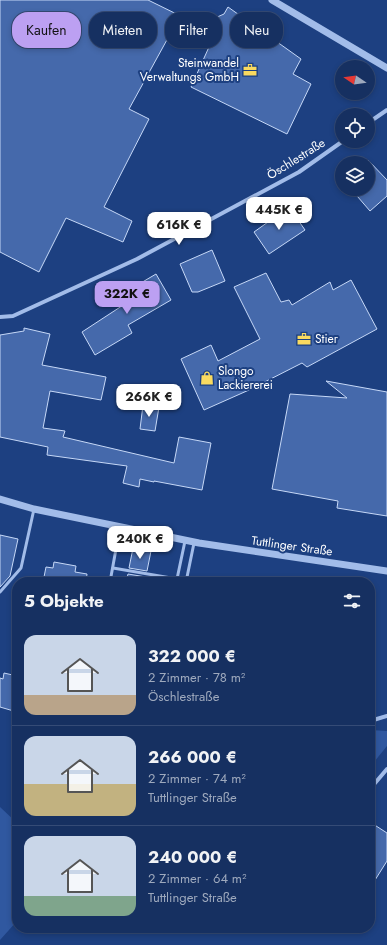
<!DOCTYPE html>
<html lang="de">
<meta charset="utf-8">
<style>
:root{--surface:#163061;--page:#233c6a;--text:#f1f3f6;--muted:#9ea9bd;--line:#354b76;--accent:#bca0f2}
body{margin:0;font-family:Jost,sans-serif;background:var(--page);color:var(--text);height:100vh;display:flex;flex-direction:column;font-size:15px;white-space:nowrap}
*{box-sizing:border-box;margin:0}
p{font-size:13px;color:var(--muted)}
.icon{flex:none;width:22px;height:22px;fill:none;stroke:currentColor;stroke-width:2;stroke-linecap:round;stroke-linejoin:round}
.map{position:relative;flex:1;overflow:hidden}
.drawer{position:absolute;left:12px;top:577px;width:363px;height:356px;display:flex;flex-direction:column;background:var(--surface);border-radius:16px;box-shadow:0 2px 6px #0003,0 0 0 1px var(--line)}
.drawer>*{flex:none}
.banner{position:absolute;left:12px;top:12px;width:363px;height:36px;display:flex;gap:8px}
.needle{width:26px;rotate:283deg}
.buttons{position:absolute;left:335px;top:60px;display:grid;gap:8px}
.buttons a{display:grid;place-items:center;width:40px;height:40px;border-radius:50%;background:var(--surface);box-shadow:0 2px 6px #0003,0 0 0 1px var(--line);font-size:20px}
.price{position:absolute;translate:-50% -34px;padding:0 9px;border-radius:8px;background:#fff;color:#222;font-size:13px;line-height:26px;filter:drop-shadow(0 1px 2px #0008)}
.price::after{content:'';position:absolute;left:50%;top:24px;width:12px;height:9px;margin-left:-6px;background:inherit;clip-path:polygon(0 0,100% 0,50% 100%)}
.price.current{background:var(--accent);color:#111}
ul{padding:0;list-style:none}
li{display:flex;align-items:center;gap:12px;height:100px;padding:0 12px}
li+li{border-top:1px solid var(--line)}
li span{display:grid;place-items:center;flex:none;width:112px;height:80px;border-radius:12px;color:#555}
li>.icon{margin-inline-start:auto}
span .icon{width:48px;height:48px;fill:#fffc;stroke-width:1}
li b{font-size:17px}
h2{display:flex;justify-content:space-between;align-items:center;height:48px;padding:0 12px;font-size:17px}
.chip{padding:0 14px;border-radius:16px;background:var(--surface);box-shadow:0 2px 6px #0003,0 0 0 1px var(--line);font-size:14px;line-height:36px}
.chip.current{background:var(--accent);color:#111}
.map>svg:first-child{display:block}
</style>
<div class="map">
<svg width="387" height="945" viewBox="0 0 387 945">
<rect width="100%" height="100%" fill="#1d4081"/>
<!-- green -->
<g fill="#3058a0">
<polygon points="370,730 387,731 387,746 370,767"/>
<polygon points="0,807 17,823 17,921 0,940"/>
</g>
<!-- building -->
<g fill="#4569ab" stroke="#c6d8f7">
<polygon points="0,0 148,0 199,25 224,14 228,7 301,59 293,74 311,84 287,134 191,87 209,47 174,27 129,109 149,119 104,207 132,221 123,242 66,218 39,272 0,252"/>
<polygon points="368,160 387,180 387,196 370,211 351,189 368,189"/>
<polygon points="289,207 305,230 269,254 254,232"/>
<polygon points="212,250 225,281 198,292 192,292 180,264"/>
<polygon points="266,273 281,302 289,300 292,305 330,282 333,290 351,280 377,329 307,367 302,363 249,390 204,410 181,359 211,345 218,361 260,339 234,287"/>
<polygon points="156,274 171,300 128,325 132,333 95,355 82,332 134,298 129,290"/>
<polygon points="24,328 50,334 42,365 106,377 101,400 50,391 43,428 65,431 63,437 174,463 179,437 211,443 202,490 154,481 154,482 140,479 139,487 123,483 127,466 47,455 48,447 0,437 0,335 24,331"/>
<polygon points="326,381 387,392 387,516 337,508 338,501 272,489 290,394 347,398"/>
<polygon points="143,405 159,407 155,431 140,429"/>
<polygon points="0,535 18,539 10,576 0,587"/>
<polygon points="133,548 151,551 147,571 129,568"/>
<polygon points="54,562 76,566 75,572 87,574 86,582 43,582 46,567 53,568"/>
<polygon points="128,574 146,577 146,582 126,582"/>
<polygon points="4,673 17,676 17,712 0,707 0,678 3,679"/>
<polygon points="370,822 387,833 387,861 370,888"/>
</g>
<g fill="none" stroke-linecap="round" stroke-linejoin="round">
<!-- service -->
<g stroke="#a2bce9" stroke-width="3">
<polyline points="113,568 177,579 185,541"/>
<polyline points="110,582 120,527"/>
<polyline points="186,582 194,543"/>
<polyline points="0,592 21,568 34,509"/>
</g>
<!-- minor -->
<g stroke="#a2bce9" stroke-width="4">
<polyline points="368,123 387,110"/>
<polyline points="0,317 13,316 137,259 299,172 343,141"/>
<polyline points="370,721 387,716"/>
<polyline points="370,789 387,769"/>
</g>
<!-- tertiary -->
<g stroke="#a2bce9" stroke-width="7">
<polyline points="272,0 387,68"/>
<polyline points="0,499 34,509 199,543 387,571"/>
</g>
</g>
<!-- icons -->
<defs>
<g id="office-bare" transform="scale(1.08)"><path d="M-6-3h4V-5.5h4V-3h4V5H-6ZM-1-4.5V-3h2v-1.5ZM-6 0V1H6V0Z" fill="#f9da60" stroke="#1d4081" stroke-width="2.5" paint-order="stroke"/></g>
<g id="shop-bare" transform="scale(1.08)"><path d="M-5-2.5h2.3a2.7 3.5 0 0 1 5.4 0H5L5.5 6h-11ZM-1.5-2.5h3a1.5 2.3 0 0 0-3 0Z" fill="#f9da60" stroke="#1d4081" stroke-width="2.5" paint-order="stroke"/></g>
</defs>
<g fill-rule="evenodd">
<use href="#office-bare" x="250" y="70"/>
<use href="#office-bare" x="304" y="339"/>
<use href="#shop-bare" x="207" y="378"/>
</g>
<g text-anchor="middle" stroke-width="4" stroke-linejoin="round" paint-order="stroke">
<!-- poi labels -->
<g font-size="12" fill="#fff" stroke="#1d4081" text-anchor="start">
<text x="239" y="67" text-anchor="end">Steinwandel<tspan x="239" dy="14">Verwaltungs GmbH</tspan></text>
<text x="315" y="343">Stier</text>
<text x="218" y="375">Slongo<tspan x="218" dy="14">Lackiererei</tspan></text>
</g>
<!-- street labels -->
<g font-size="12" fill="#fff" stroke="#1d4081">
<text transform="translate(296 159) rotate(-32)" y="4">Öschlestraße</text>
<text transform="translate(292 546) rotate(8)" y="4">Tuttlinger Straße</text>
</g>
</g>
</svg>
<div class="buttons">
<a><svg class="needle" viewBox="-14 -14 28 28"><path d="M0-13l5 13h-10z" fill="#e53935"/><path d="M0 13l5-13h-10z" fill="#9ea9bd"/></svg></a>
<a><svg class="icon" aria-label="locate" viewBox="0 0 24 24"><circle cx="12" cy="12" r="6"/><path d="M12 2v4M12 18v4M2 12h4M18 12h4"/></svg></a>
<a><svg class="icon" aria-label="layers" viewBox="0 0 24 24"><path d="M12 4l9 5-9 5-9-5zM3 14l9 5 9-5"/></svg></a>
</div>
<b class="price" style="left:279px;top:231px">445K €</b>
<b class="price" style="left:179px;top:246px">616K €</b>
<b class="price current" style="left:127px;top:315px">322K €</b>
<b class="price" style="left:149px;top:418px">266K €</b>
<b class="price" style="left:140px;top:560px">240K €</b>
<div class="banner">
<a class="chip current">Kaufen</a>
<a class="chip">Mieten</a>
<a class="chip">Filter</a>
<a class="chip">Neu</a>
</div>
<section class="drawer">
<h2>5 Objekte<svg class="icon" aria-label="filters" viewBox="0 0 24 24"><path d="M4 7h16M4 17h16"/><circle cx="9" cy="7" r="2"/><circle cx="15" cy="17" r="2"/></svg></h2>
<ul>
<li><span style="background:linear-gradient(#c9d6e8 75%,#b9a48a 0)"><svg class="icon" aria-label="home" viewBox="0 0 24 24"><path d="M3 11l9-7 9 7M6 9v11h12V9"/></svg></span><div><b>322 000 €</b><p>2 Zimmer · 78 m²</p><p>Öschlestraße</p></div></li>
<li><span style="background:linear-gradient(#c9d6e8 60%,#c2b280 0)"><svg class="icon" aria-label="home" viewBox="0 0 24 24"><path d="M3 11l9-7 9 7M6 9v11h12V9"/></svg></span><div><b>266 000 €</b><p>2 Zimmer · 74 m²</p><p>Tuttlinger Straße</p></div></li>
<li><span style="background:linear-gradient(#c9d6e8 75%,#7fa58c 0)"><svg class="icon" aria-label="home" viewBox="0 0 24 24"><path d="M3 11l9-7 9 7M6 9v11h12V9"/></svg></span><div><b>240 000 €</b><p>2 Zimmer · 64 m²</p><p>Tuttlinger Straße</p></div></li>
</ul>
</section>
</div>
